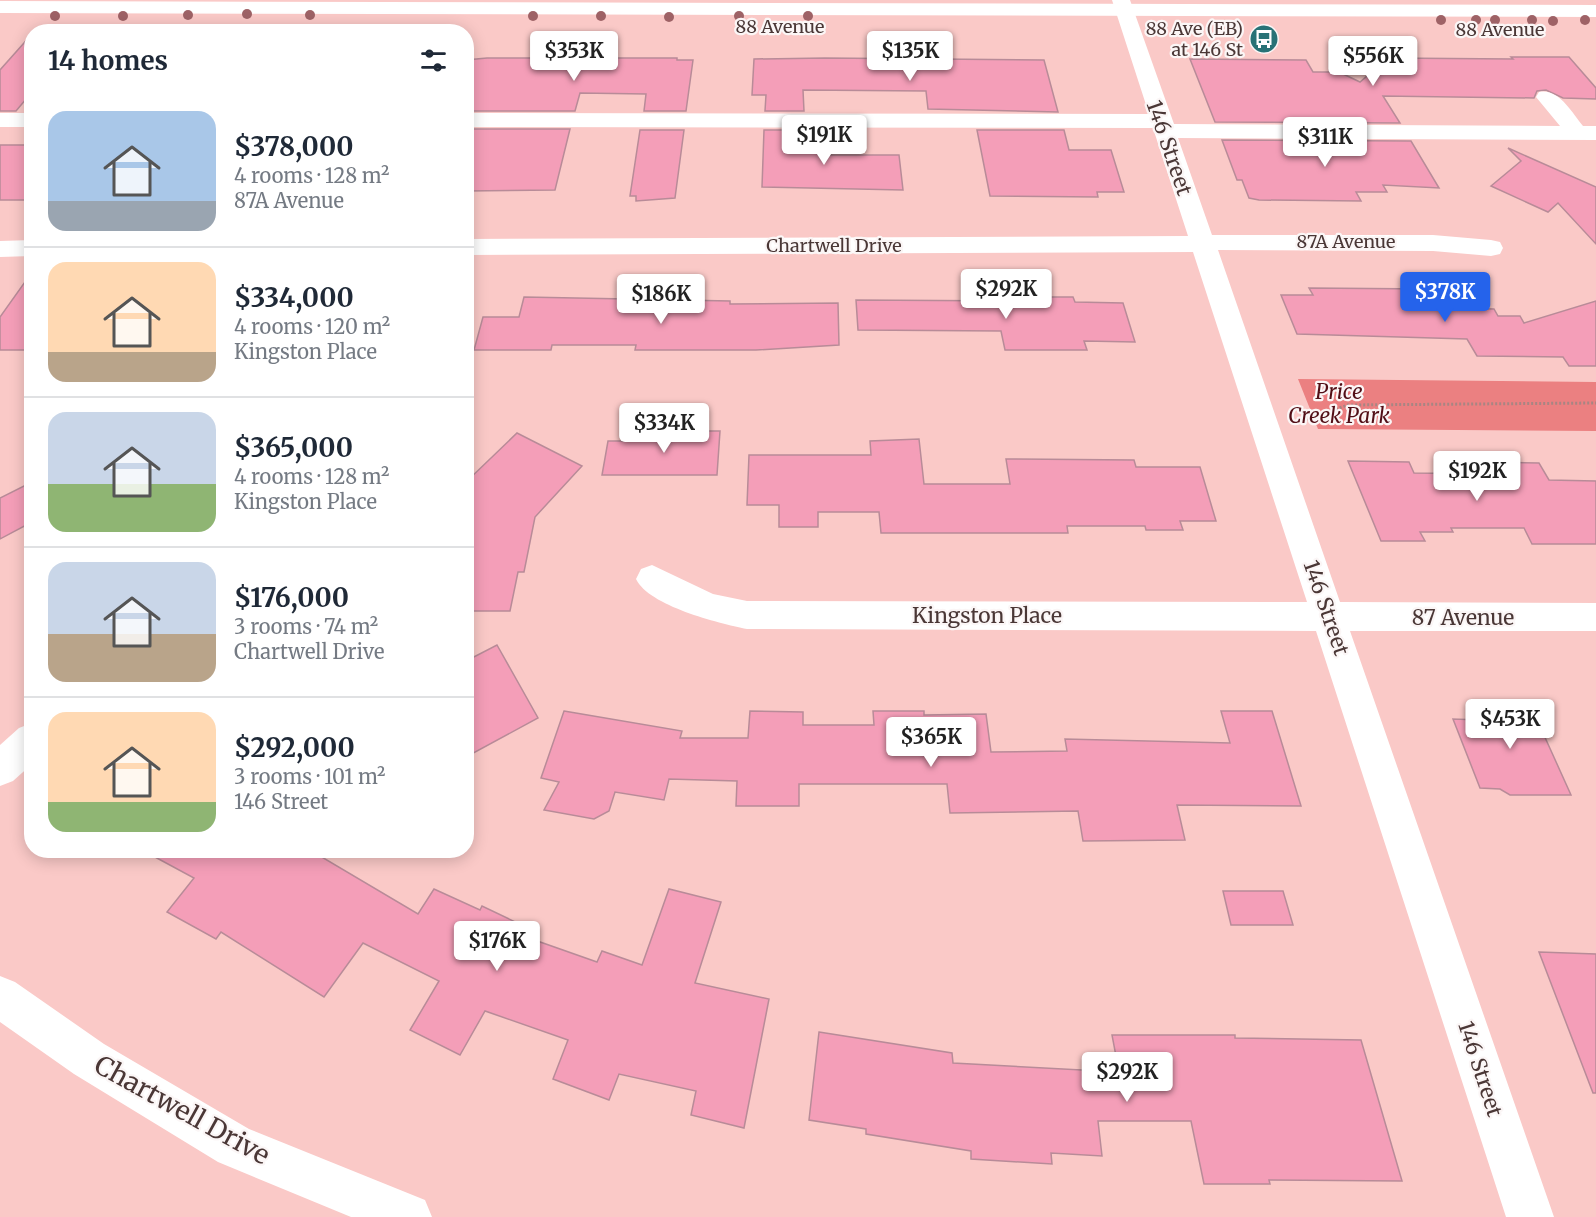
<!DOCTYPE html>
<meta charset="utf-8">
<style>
:root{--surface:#fff;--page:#f6f6f7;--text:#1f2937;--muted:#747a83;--line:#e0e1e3;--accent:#2563eb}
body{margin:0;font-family:Merriweather,serif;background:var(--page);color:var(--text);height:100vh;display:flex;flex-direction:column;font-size:22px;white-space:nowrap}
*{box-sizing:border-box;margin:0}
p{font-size:20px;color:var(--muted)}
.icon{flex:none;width:33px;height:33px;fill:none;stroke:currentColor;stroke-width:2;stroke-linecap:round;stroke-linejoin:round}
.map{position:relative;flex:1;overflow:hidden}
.sheet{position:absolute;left:24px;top:24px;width:450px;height:834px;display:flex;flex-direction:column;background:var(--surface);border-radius:24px;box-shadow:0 3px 15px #0003}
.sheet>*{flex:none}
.price{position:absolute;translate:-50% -51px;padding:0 14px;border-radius:6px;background:#fff;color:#222;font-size:20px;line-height:39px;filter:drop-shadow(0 2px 3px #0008)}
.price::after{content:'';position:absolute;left:50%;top:36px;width:18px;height:14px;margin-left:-9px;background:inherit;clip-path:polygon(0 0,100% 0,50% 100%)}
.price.on{background:var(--accent);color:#fff}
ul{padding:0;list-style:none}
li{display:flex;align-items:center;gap:18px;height:150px;padding:0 24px}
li+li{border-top:2px solid var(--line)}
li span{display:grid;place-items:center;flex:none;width:168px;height:120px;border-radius:18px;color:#555}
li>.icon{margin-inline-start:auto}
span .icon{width:72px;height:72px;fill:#fffc;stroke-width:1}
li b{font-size:26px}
h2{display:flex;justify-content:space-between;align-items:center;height:72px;padding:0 24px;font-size:26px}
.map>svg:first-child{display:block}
</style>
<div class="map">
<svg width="1596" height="1217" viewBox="0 0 1596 1217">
<rect width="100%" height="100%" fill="#fac9c7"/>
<!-- green -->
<polygon fill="#eb8081" points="1298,379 1596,382 1596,431 1318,429"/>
<!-- building -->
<g fill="#f49eb8" stroke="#b88b98" stroke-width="1.5">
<polygon points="32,34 32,92 16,111 0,111 0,70"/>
<polygon points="1511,57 1569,57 1596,88 1596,99 1563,98 1546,90 1537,91 1534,98 1383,96 1400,123 1215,122 1190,59 1306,60 1313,72 1339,72 1360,82 1388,58 1513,59"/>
<polygon points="487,58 677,58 677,60 693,60 686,111 644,111 646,94 580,93 575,111 466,111 466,60"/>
<polygon points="825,58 1044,60 1058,112 928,109 926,91 803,90 804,111 765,111 766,95 752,95 754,59"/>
<polygon points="466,129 570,129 555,190 466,191"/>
<polygon points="640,130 684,130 675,198 636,201 636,196 630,196"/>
<polygon points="764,130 804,130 804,151 827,151 827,155 899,155 903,190 762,187"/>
<polygon points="977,130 1064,130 1069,150 1111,150 1124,192 1097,192 1098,197 990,196"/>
<polygon points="1222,140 1411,141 1439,188 1383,185 1387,192 1356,192 1361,201 1259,200 1249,198 1242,180 1237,180"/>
<rect x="0" y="145" width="32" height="55"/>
<polygon points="1508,148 1596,187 1596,244 1558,203 1548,212 1491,186 1521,161"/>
<polygon points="32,272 32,350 0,350 0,317"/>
<polygon points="1309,288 1429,289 1439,308 1494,309 1498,316 1520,316 1524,323 1596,301 1596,366 1569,366 1563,357 1477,356 1467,339 1297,334 1281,295 1313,295"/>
<polygon points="524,297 730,301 730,304 838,303 839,345 756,350 635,350 636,345 552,345 551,350 474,350 483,317 519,317"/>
<polygon points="1040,297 1073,297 1075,302 1123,303 1135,342 1084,341 1087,350 1005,350 1001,331 858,330 856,300 1041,301"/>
<polygon points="624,431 720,431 717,475 602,475 608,441 623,441"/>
<polygon points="517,433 582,466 535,517 524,572 518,572 510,611 466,611 466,482"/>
<polygon points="919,439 924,484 1010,484 1006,459 1134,460 1136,467 1200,467 1216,521 1180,521 1183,530 1146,530 1145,526 1067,526 1068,533 881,533 879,512 818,512 818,527 779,527 779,505 747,505 749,455 871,455 870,441"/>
<polygon points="1348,461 1409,462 1414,473 1489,474 1482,462 1539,463 1549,480 1596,481 1596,544 1532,544 1524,528 1451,528 1453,532 1420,532 1425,541 1381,541"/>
<polygon points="32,482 32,522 0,539 0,498"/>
<polygon points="497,645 538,718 466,757 466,661"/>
<polygon points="1472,700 1529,702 1571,795 1510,795 1500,789 1480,788 1453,719 1480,720"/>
<polygon points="564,711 682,731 680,738 748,738 750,711 803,712 803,725 874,725 873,711 924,711 924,715 986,714 991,752 1067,751 1065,739 1230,743 1221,711 1272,711 1301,806 1177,805 1185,840 1083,841 1078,811 950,813 947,784 799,784 799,806 736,806 737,781 669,779 664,800 615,792 609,811 594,819 544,810 559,782 541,778"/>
<polygon points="142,850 310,850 418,914 434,889 480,910 482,906 530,929 526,937 597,962 602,951 642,965 669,889 721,902 695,983 769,999 744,1128 691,1115 696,1091 619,1074 609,1100 553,1079 568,1040 485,1011 460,1055 410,1030 439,981 363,943 324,997 221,932 216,939 167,912 194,878"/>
<polygon points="1223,891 1283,891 1293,925 1231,925"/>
<polygon points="1539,952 1596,954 1596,1093 1593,1093"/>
<polygon points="819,1032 952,1053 953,1063 1119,1072 1112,1035 1235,1035 1235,1038 1361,1040 1402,1181 1269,1180 1270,1184 1204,1184 1191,1121 1098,1121 1102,1156 1051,1153 1052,1164 971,1159 971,1151 866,1134 866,1129 809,1120"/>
</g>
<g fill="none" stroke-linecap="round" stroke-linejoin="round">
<!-- path -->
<polyline stroke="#a88583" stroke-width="3" stroke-dasharray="2 2" stroke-linecap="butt" points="1298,422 1348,405 1596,403"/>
<!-- minor -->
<g fill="#fff" fill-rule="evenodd">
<path d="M1112,0H1130L1174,124L1560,126L1536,97L1539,92C1559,88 1572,113 1583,126H1596V140L1178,138L1212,235H1433L1491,240L1500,242L1503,248L1500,254L1491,256L1433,251L1218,250L1340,602L1596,603V631H1350L1554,1217H1506L1316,631L747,629C718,623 649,606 636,579L641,569L652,565L713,594L747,601L1307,602L1193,252L466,255V239L1188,236L1153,128L466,127V113L1149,114Z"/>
<rect x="0" y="113" width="32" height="14"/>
<polygon points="32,240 32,256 0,257 0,241"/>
<polygon points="32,723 32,764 13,781 0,786 0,745 19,728"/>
<polygon points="0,976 15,982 104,1044 249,1129 425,1200 432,1217 351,1217 218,1162 74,1074 0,1022"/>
</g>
<!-- major -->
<polygon fill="#fff" fill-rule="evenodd" points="0,1 1596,5 1596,17 0,13"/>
</g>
<!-- trees -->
<g fill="#9e6266">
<circle cx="247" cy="14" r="5"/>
<circle cx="188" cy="15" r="5"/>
<circle cx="310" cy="15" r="5"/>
<circle cx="55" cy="16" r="5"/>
<circle cx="123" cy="16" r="5"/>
<circle cx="533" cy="16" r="5"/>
<circle cx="601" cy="16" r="5"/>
<circle cx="739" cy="16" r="5"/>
<circle cx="808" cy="16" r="5"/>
<circle cx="669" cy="17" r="5"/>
<circle cx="1441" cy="20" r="5"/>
<circle cx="1476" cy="20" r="5"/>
<circle cx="1495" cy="20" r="5"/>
<circle cx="1532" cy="20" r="5"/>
<circle cx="1585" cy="20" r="5"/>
<circle cx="1553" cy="21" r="5"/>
</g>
<!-- icons -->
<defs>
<g id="bus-disc" transform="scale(1.5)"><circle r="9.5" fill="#287276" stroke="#fbf6f6"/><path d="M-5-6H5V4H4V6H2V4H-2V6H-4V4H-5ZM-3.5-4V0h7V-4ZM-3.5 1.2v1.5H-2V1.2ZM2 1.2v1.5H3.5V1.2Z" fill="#fff"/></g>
</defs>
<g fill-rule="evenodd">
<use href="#bus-disc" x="1264" y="39"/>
</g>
<g text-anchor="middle" stroke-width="4.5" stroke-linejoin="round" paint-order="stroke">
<!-- far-street labels -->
<g font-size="18" fill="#4a3736" stroke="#fbf6f6">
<text x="780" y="33">88 Avenue</text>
<text x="1500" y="36">88 Avenue</text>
<text x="1346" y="248">87A Avenue</text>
<text x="834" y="252">Chartwell Drive</text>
</g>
<!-- far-poi labels -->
<g font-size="18" fill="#4a3736" stroke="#fbf6f6" text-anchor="end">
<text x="1243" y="35">88 Ave (EB)<tspan x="1243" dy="21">at 146 St</tspan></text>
</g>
<!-- street labels -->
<g font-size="21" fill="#4a3736" stroke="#fbf6f6">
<text transform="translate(1169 148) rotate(71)" y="7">146 Street</text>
<text transform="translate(1326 608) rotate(71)" y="7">146 Street</text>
<text x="987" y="623">Kingston Place</text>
<text x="1463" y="625">87 Avenue</text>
<text transform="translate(1480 1069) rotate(72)" y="7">146 Street</text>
</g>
<!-- park labels -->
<g font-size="21" font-style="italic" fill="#520e16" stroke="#fbf6f6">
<text x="1339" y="399">Price<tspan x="1339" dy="24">Creek Park</tspan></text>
</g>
<!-- near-street labels -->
<g font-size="26" fill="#4a3736" stroke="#fbf6f6">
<text transform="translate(182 1110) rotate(29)" y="9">Chartwell Drive</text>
</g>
</g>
</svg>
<b class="price" style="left:574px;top:82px">$353K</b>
<b class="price" style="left:910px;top:82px">$135K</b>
<b class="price" style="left:1373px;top:87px">$556K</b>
<b class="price" style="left:824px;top:166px">$191K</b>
<b class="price" style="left:1325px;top:168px">$311K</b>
<b class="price" style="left:1006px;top:320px">$292K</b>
<b class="price on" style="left:1445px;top:323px">$378K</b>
<b class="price" style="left:661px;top:325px">$186K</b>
<b class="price" style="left:664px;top:454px">$334K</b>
<b class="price" style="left:1477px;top:502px">$192K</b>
<b class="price" style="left:1510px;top:750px">$453K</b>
<b class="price" style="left:931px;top:768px">$365K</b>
<b class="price" style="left:497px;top:972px">$176K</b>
<b class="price" style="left:1127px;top:1103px">$292K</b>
<section class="sheet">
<h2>14 homes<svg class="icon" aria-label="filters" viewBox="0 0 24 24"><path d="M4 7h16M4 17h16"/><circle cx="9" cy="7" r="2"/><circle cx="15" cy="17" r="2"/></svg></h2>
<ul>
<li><span style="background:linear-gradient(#a9c7e8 75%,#9aa5b1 0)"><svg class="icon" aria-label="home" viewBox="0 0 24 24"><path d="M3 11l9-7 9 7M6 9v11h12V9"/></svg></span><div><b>$378,000</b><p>4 rooms · 128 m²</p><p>87A Avenue</p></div></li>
<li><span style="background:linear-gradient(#ffd9b3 75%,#b9a48a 0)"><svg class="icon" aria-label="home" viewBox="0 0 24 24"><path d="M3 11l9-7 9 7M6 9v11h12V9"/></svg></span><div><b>$334,000</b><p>4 rooms · 120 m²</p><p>Kingston Place</p></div></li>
<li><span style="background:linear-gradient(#c9d6e8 60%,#8fb573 0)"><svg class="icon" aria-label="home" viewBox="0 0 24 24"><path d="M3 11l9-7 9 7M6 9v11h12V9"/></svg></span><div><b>$365,000</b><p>4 rooms · 128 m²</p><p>Kingston Place</p></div></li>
<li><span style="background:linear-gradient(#c9d6e8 60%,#b9a48a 0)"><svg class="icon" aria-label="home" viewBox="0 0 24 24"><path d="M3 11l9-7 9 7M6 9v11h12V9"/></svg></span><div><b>$176,000</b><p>3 rooms · 74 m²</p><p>Chartwell Drive</p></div></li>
<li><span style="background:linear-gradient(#ffd9b3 75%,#8fb573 0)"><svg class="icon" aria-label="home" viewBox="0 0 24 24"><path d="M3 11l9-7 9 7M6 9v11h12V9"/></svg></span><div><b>$292,000</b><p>3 rooms · 101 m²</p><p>146 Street</p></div></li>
</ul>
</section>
</div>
